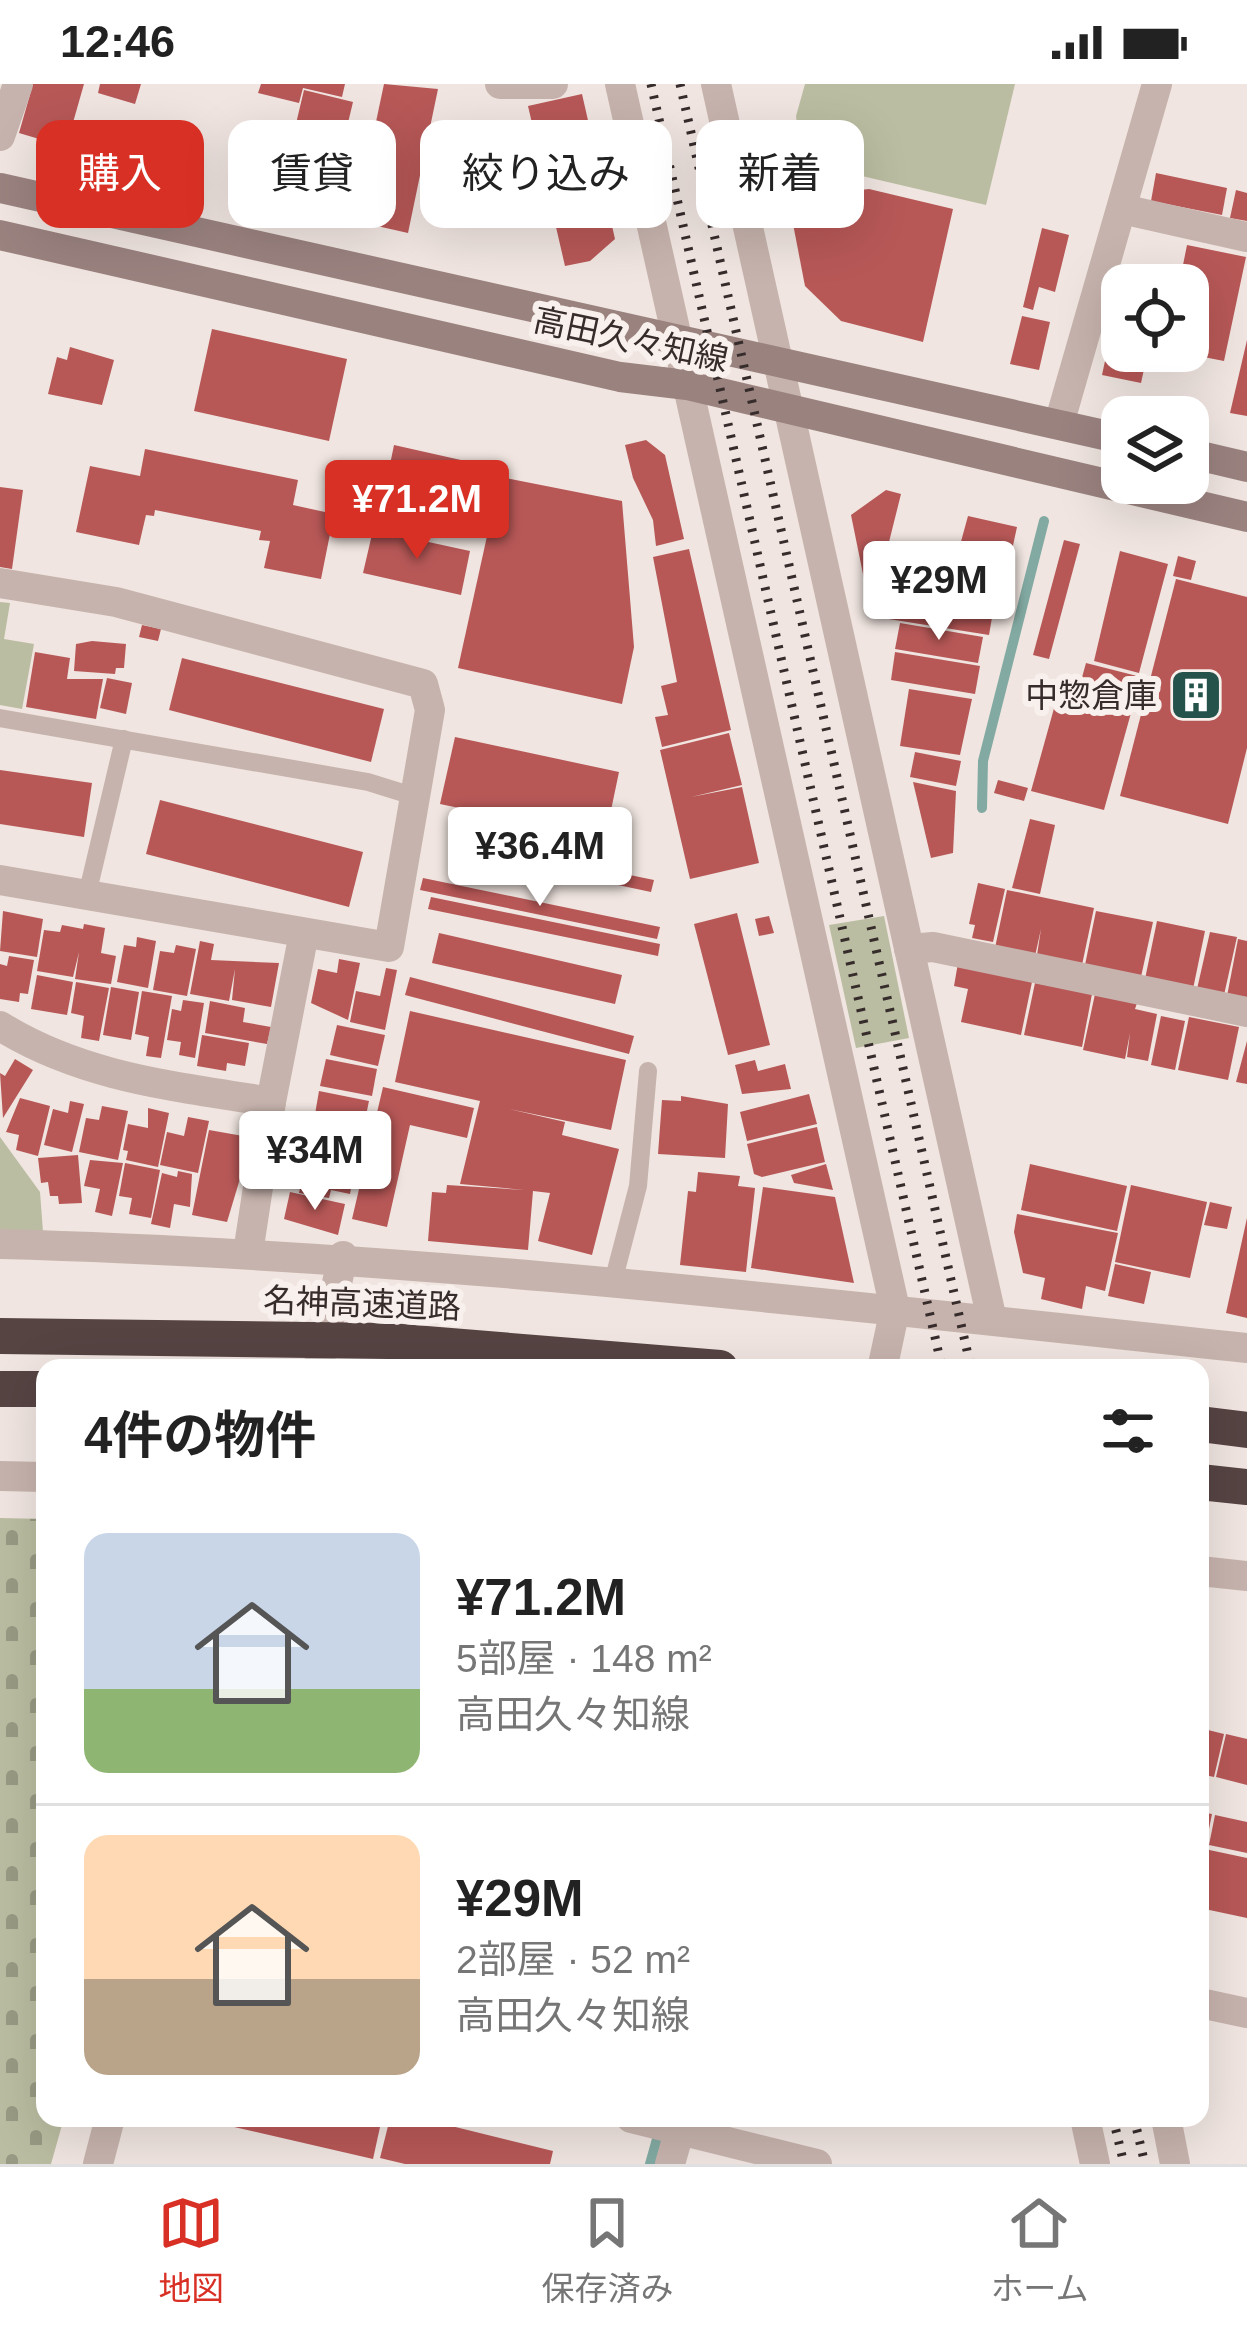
<!DOCTYPE html>
<html lang="ja">
<meta charset="utf-8">
<style>
:root{--surface:#fff;--page:#f2f2f2;--text:#222;--muted:#767676;--line:#e0e0e0;--accent:#d93025}
body{margin:0;font-family:Arial,"Noto Sans JP",sans-serif;background:var(--page);color:var(--text);height:100vh;display:flex;flex-direction:column;font-size:45px;white-space:nowrap}
*{box-sizing:border-box;margin:0}
p{font-size:39px;color:var(--muted)}
.icon{flex:none;width:66px;height:66px;fill:none;stroke:currentColor;stroke-width:2;stroke-linecap:round;stroke-linejoin:round}
.map{position:relative;flex:1;overflow:hidden}
.drawer{position:absolute;left:36px;top:1275px;width:1173px;height:768px;display:flex;flex-direction:column;background:var(--surface);border-radius:24px;box-shadow:0 12px 48px #0002}
.drawer>*{flex:none}
.hud{position:absolute;left:36px;top:36px;width:1176px;height:108px;display:flex;gap:24px}
.fabs{position:absolute;left:1101px;top:180px;display:grid;gap:24px}
.fabs a{display:grid;place-items:center;width:108px;height:108px;border-radius:24px;background:var(--surface);box-shadow:0 12px 48px #0002;font-size:60px}
.price{position:absolute;translate:-50% -102px;padding:0 27px;border-radius:12px;background:#fff;color:#222;font-size:39px;line-height:78px;filter:drop-shadow(0 3px 6px #0008)}
.price::after{content:'';position:absolute;left:50%;top:72px;width:36px;height:27px;margin-left:-18px;background:inherit;clip-path:polygon(0 0,100% 0,50% 100%)}
.price.current{background:var(--accent);color:#fff}
ul{padding:0;list-style:none}
li{display:flex;align-items:center;gap:36px;height:300px;padding:0 48px}
li+li{border-top:3px solid var(--line)}
li span{display:grid;place-items:center;flex:none;width:336px;height:240px;border-radius:24px;color:#555}
li>.icon{margin-inline-start:auto}
span .icon{width:144px;height:144px;fill:#fffc;stroke-width:1}
li b{font-size:51px}
h2{display:flex;justify-content:space-between;align-items:center;height:144px;padding:0 48px;font-size:51px}
.pill{padding:0 42px;border-radius:24px;background:var(--surface);box-shadow:0 12px 48px #0002;font-size:42px;line-height:108px}
.pill.current{background:var(--accent);color:#fff}
.status{display:flex;justify-content:space-between;align-items:center;height:84px;padding:0 60px;background:var(--surface);direction:ltr}
.status svg{height:33px;fill:currentColor}
.menu{display:flex;justify-content:space-around;align-items:center;height:168px;border-top:3px solid var(--line);background:var(--surface);font-size:33px;color:var(--muted)}
.menu a{display:grid;justify-items:center;gap:6px}
.menu .current{color:var(--accent)}
.map>svg:first-child{display:block}
</style>
<div class="status"><b>12:46</b><svg viewBox="0 0 49 12"><path d="M0 12V9h3v3zM5 12V6h3v6zM10 12V3h3v9zM15 12V0h3v12zM26 1h20v11H26zM47 4h2v5h-2z"/></svg></div>
<div class="map">
<svg width="1247" height="2080" viewBox="0 0 1247 2080">
<defs>
<pattern id="cemetery-stones" width="16" height="16" patternUnits="userSpaceOnUse" patternTransform="scale(3)"><rect width="16" height="16" fill="#babda1"/><path d="M2 7V4a2 2 0 0 1 4 0v3zM10 15v-3a2 2 0 0 1 4 0v3z" fill="#989a83"/></pattern>
</defs>
<rect width="100%" height="100%" fill="#f0e5e0"/>
<!-- green -->
<g fill="#babda1">
<polygon points="805,0 1015,0 986,121 802,78 796,32"/>
<polygon points="0,518 10,519 4,555 34,560 22,625 0,621"/>
<polygon points="884,832 909,954 856,964 829,841"/>
<polygon points="0,1053 40,1108 43,1148 0,1149"/>
</g>
<!-- cemetery -->
<polygon fill="url(#cemetery-stones)" points="0,1434 45,1435 45,2034 64,2034 51,2080 0,2080"/>
<g fill="none" stroke-linecap="round" stroke-linejoin="round">
<!-- stream -->
<g stroke="#82aaa2" stroke-width="10">
<polyline points="982,724 983,677 1044,437"/>
<polyline points="650,2080 657,2055"/>
</g>
</g>
<!-- building -->
<g fill="#b75857">
<polygon points="33,0 84,0 66,63 19,49"/>
<polygon points="100,0 141,0 135,20 98,9"/>
<polygon points="261,0 345,0 342,13 303,4 299,19 258,9"/>
<polygon points="384,0 438,5 408,149 355,137"/>
<polygon points="304,6 353,18 329,118 280,107"/>
<polygon points="582,10 615,155 590,177 565,182 528,22"/>
<polygon points="1156,89 1227,104 1222,131 1151,117"/>
<polygon points="869,105 953,125 923,258 841,237 805,202 788,114"/>
<polygon points="1236,106 1247,109 1247,137 1230,134"/>
<polygon points="1042,144 1069,151 1055,208 1039,203 1033,226 1023,223"/>
<polygon points="1187,161 1246,173 1224,277 1188,270 1188,201 1179,201"/>
<polygon points="1120,207 1122,267 1148,267 1141,299 1102,291"/>
<polygon points="1022,232 1050,238 1039,286 1010,280"/>
<polygon points="212,245 347,275 329,357 194,327"/>
<polygon points="1247,256 1247,332 1230,329"/>
<polygon points="70,263 114,276 102,321 48,310 57,273 67,276"/>
<polygon points="646,356 665,371 684,455 656,462 653,436 633,394 625,361"/>
<polygon points="394,361 492,383 483,420 386,400"/>
<polygon points="145,365 298,396 293,421 334,430 321,495 264,484 270,457 259,456 261,447 155,426 154,432 146,431 139,461 76,448 90,382 140,392"/>
<polygon points="500,393 622,417 634,563 622,620 458,584"/>
<polygon points="0,403 23,406 12,485 0,483"/>
<polygon points="886,406 901,410 879,498 864,495 851,431"/>
<polygon points="968,432 1017,443 1001,517 948,505"/>
<polygon points="373,446 470,467 461,511 363,489"/>
<polygon points="1064,456 1080,460 1049,575 1033,571"/>
<polygon points="689,465 731,646 662,663 655,633 668,631 661,602 677,598 653,473"/>
<polygon points="1120,467 1168,480 1139,589 1094,577"/>
<polygon points="1178,472 1196,477 1191,496 1173,492"/>
<polygon points="1176,495 1247,513 1247,664 1228,740 1120,712"/>
<polygon points="881,504 994,522 989,551 876,533"/>
<polygon points="900,539 983,553 978,579 895,565"/>
<polygon points="142,541 161,545 158,557 139,553"/>
<polygon points="92,557 126,560 124,584 116,584 115,590 74,587 76,560"/>
<polygon points="35,568 70,574 67,595 103,595 96,635 26,623"/>
<polygon points="895,568 980,582 975,610 891,596"/>
<polygon points="182,574 384,625 371,678 169,626"/>
<polygon points="1086,579 1141,593 1104,726 1031,707 1063,592 1081,597"/>
<polygon points="107,594 132,599 126,630 100,624"/>
<polygon points="909,605 972,615 960,671 900,662"/>
<polygon points="729,649 742,701 691,713 742,703 759,779 690,795 660,666"/>
<polygon points="455,653 619,688 605,755 440,720"/>
<polygon points="915,668 961,677 956,702 910,693"/>
<polygon points="0,686 92,699 84,753 0,740"/>
<polygon points="998,696 1028,704 1024,717 994,709"/>
<polygon points="913,698 956,707 953,769 931,774"/>
<polygon points="160,716 363,768 349,823 146,770"/>
<polygon points="1030,735 1055,741 1040,810 1012,804"/>
<polygon points="469,758 654,796 651,808 467,769"/>
<polygon points="423,794 660,843 657,855 420,806"/>
<polygon points="978,799 1005,805 993,858 972,854 975,841 969,840"/>
<polygon points="1007,806 1094,824 1082,881 1037,871 1041,845 1035,872 995,864"/>
<polygon points="431,813 660,860 658,872 428,825"/>
<polygon points="3,827 43,835 37,873 0,867"/>
<polygon points="1096,827 1153,838 1141,893 1085,881"/>
<polygon points="737,829 770,961 728,971 694,840"/>
<polygon points="769,832 774,849 759,852 755,835"/>
<polygon points="1157,837 1205,847 1193,905 1145,895"/>
<polygon points="84,840 105,844 101,869 116,872 111,900 75,895 79,868 73,893 37,887 44,846 60,848 62,841 83,845"/>
<polygon points="1210,848 1237,853 1224,911 1197,905"/>
<polygon points="439,849 622,891 615,920 432,879"/>
<polygon points="137,853 156,857 148,904 117,898 124,861 136,863"/>
<polygon points="1238,855 1247,857 1247,916 1227,912"/>
<polygon points="200,857 214,860 211,876 279,879 271,923 232,916 235,885 229,917 190,910"/>
<polygon points="176,861 196,865 187,912 153,906 160,867 174,869"/>
<polygon points="9,872 34,876 28,910 20,909 19,918 0,915 0,880 7,882"/>
<polygon points="339,875 360,879 348,936 311,919 318,885 337,889"/>
<polygon points="958,879 1032,898 1021,951 961,938 968,905 954,902"/>
<polygon points="386,884 397,886 385,946 350,938 356,907 380,912"/>
<polygon points="37,891 73,898 67,931 31,925"/>
<polygon points="410,893 634,952 629,970 405,911"/>
<polygon points="76,898 109,904 99,957 81,954 84,932 71,929"/>
<polygon points="1035,899 1092,910 1082,963 1024,951"/>
<polygon points="111,903 139,908 131,956 103,951"/>
<polygon points="142,907 172,912 161,974 146,972 149,953 135,950"/>
<polygon points="1095,910 1137,919 1135,925 1157,930 1148,977 1127,973 1130,949 1125,975 1083,966"/>
<polygon points="183,916 204,919 195,974 179,971 181,958 167,956 172,925 181,927"/>
<polygon points="210,917 245,924 243,938 271,943 267,960 205,949"/>
<polygon points="410,927 626,976 611,1046 509,1025 565,1038 562,1051 619,1065 592,1171 538,1157 550,1109 533,1107 528,1166 428,1157 432,1108 446,1109 447,1101 525,1106 460,1100 480,1017 395,998"/>
<polygon points="1161,932 1185,937 1175,986 1151,981"/>
<polygon points="1189,933 1239,943 1228,996 1178,986"/>
<polygon points="337,941 385,951 378,982 330,971"/>
<polygon points="202,951 249,959 245,982 227,979 226,987 197,982"/>
<polygon points="1247,957 1247,1000 1236,998"/>
<polygon points="15,975 33,986 3,1034 0,989 5,992"/>
<polygon points="326,975 377,985 372,1012 320,1002"/>
<polygon points="755,976 758,987 785,980 791,1005 742,1010 735,981"/>
<polygon points="383,1003 474,1024 467,1054 410,1041 387,1143 352,1135"/>
<polygon points="319,1007 369,1017 363,1046 314,1036"/>
<polygon points="809,1010 817,1040 747,1057 740,1028"/>
<polygon points="681,1012 728,1020 725,1074 658,1070 662,1016 681,1017"/>
<polygon points="20,1014 50,1022 38,1072 16,1066 19,1051 6,1048"/>
<polygon points="70,1017 84,1020 72,1068 44,1061 53,1025 68,1029"/>
<polygon points="102,1022 128,1027 118,1076 79,1068 86,1034 99,1036"/>
<polygon points="148,1024 169,1029 158,1083 126,1076 128,1067 123,1066 128,1040 148,1044"/>
<polygon points="188,1033 209,1037 198,1089 160,1081 167,1048 184,1052"/>
<polygon points="313,1043 362,1053 356,1082 307,1072"/>
<polygon points="817,1043 825,1078 762,1093 754,1090 747,1060"/>
<polygon points="209,1046 243,1052 239,1098 227,1138 192,1131"/>
<polygon points="78,1071 82,1119 59,1120 58,1112 50,1112 48,1098 41,1099 38,1074"/>
<polygon points="306,1075 355,1084 350,1110 331,1106 329,1114 299,1109"/>
<polygon points="90,1076 123,1079 112,1132 95,1128 100,1105 84,1102"/>
<polygon points="125,1079 160,1086 151,1134 129,1130 132,1114 119,1112"/>
<polygon points="826,1080 833,1106 794,1099 791,1091"/>
<polygon points="1030,1080 1127,1102 1117,1147 1021,1126"/>
<polygon points="178,1087 192,1090 190,1123 174,1120 170,1144 151,1140 162,1089 177,1093"/>
<polygon points="698,1088 740,1092 738,1102 755,1104 746,1188 680,1181 688,1107 696,1108"/>
<polygon points="1131,1101 1207,1118 1190,1194 1115,1178"/>
<polygon points="763,1103 835,1113 854,1199 751,1184"/>
<polygon points="290,1108 345,1120 338,1151 284,1135"/>
<polygon points="1210,1118 1232,1123 1227,1145 1204,1141"/>
<polygon points="1017,1130 1118,1149 1105,1207 1086,1202 1082,1225 1041,1215 1045,1194 1023,1189 1014,1148"/>
<polygon points="1247,1134 1247,1234 1226,1229"/>
<polygon points="1115,1180 1151,1188 1144,1220 1108,1212"/>
<polygon points="1200,1644 1224,1650 1214,1693 1200,1690"/>
<polygon points="1226,1650 1247,1655 1247,1701 1216,1693"/>
<polygon points="1200,1728 1212,1730 1206,1760 1200,1759"/>
<polygon points="1215,1731 1247,1738 1247,1769 1209,1761"/>
<polygon points="1200,1764 1247,1774 1247,1834 1200,1824"/>
<polygon points="195,2034 382,2034 373,2075"/>
<polygon points="390,2034 419,2034 553,2067 550,2080 405,2080 380,2074"/>
</g>
<g fill="none" stroke-linecap="round" stroke-linejoin="round">
<!-- minor-tunnel -->
<polyline stroke="#cbc0bc" stroke-width="30" stroke-dasharray="30 15" stroke-linecap="butt" points="318,1284 329,1235"/>
<!-- service -->
<g stroke="#c7b3ad" stroke-width="18">
<polyline points="0,634 368,698 413,712"/>
<polyline points="87,811 124,655"/>
<polyline points="614,1194 638,1102 648,987"/>
</g>
<!-- minor -->
<g stroke="#c7b3ad" stroke-width="30">
<polyline points="500,0 553,0"/>
<polyline points="620,0 895,1225 883,1281"/>
<polyline points="716,0 992,1236"/>
<polyline points="0,52 18,0"/>
<polyline points="1122,125 1247,153"/>
<polyline points="1059,340 1157,0"/>
<polyline points="0,499 116,518 423,600 430,626 389,863 0,796"/>
<polyline points="909,865 933,863 1247,928"/>
<path d="M0,942C84,994 175,1002 271,1018L248,1169"/>
<polyline points="271,1018 304,849"/>
<path d="M0,1160C418,1171 831,1220 1247,1264"/>
<polyline points="329,1235 343,1172"/>
<polyline points="0,1392 45,1393"/>
<polyline points="1200,1487 1247,1492"/>
<polyline points="1200,1919 1247,1929"/>
<polyline points="631,2034 817,2080"/>
<polyline points="1085,2034 1095,2080"/>
<polyline points="1166,2034 1175,2080"/>
<polyline points="98,2080 110,2034"/>
<polyline points="670,2080 683,2034"/>
</g>
<!-- secondary -->
<g stroke="#9a827f" stroke-width="30">
<polyline points="0,104 1122,355"/>
<polyline points="0,151 620,293 687,301 1247,433"/>
<polyline points="1188,369 1247,383"/>
</g>
<!-- motorway -->
<g stroke="#564443" stroke-width="36">
<polyline points="0,1252 389,1257 720,1284"/>
<polyline points="0,1305 45,1305"/>
<polyline points="1200,1340 1247,1346"/>
<polyline points="1200,1398 1247,1403"/>
</g>
<!-- rail -->
<g stroke="#362c2b" stroke-width="9" stroke-dasharray="3 9" stroke-linecap="butt">
<polyline points="651,0 942,1284"/>
<polyline points="680,0 971,1284"/>
<polyline points="1113,2034 1124,2080"/>
<polyline points="1134,2034 1145,2080"/>
</g>
</g>
<!-- icons -->
<defs>
<g id="building-square" transform="scale(2.7)"><rect x="-9" y="-9" width="18" height="18" rx="4" fill="#25534b" stroke="#f8f0ec"/><path d="M-4-6H4V6H1V3H-1V6H-4ZM-2.5-4.3h1.7v1.8h-1.7ZM.8-4.3h1.7v1.8H.8ZM-2.5-1h1.7V.8h-1.7ZM.8-1h1.7V.8H.8Z" fill="#fff"/></g>
</defs>
<g fill-rule="evenodd">
<use href="#building-square" x="1196" y="611"/>
</g>
<g text-anchor="middle" stroke-width="12" stroke-linejoin="round" paint-order="stroke">
<!-- street labels -->
<g font-size="33" fill="#362c2b" stroke="#f8f0ec">
<text transform="translate(631 255) rotate(12)" y="12">高田久々知線</text>
<text transform="translate(362 1219) rotate(2)" y="12">名神高速道路</text>
</g>
<!-- poi labels -->
<g font-size="33" fill="#362c2b" stroke="#f8f0ec" text-anchor="end">
<text x="1157" y="623">中惣倉庫</text>
</g>
</g>
</svg>
<div class="fabs">
<a><svg class="icon" aria-label="locate" viewBox="0 0 24 24"><circle cx="12" cy="12" r="6"/><path d="M12 2v4M12 18v4M2 12h4M18 12h4"/></svg></a>
<a><svg class="icon" aria-label="layers" viewBox="0 0 24 24"><path d="M12 4l9 5-9 5-9-5zM3 14l9 5 9-5"/></svg></a>
</div>
<b class="price current" style="left:417px;top:478px">¥71.2M</b>
<b class="price" style="left:939px;top:559px">¥29M</b>
<b class="price" style="left:540px;top:825px">¥36.4M</b>
<b class="price" style="left:315px;top:1129px">¥34M</b>
<div class="hud">
<a class="pill current">購入</a>
<a class="pill">賃貸</a>
<a class="pill">絞り込み</a>
<a class="pill">新着</a>
</div>
<section class="drawer">
<h2>4件の物件<svg class="icon" aria-label="filters" viewBox="0 0 24 24"><path d="M4 7h16M4 17h16"/><circle cx="9" cy="7" r="2"/><circle cx="15" cy="17" r="2"/></svg></h2>
<ul>
<li><span style="background:linear-gradient(#c9d6e8 65%,#8fb573 0)"><svg class="icon" aria-label="home" viewBox="0 0 24 24"><path d="M3 11l9-7 9 7M6 9v11h12V9"/></svg></span><div><b>¥71.2M</b><p>5部屋 · 148 m²</p><p>高田久々知線</p></div></li>
<li><span style="background:linear-gradient(#ffd9b3 60%,#b9a48a 0)"><svg class="icon" aria-label="home" viewBox="0 0 24 24"><path d="M3 11l9-7 9 7M6 9v11h12V9"/></svg></span><div><b>¥29M</b><p>2部屋 · 52 m²</p><p>高田久々知線</p></div></li>
</ul>
</section>
</div>
<nav class="menu">
<a class="current"><svg class="icon" aria-label="map" viewBox="0 0 24 24"><path d="M3 6l6-2 6 2 6-2v14l-6 2-6-2-6 2zM9 4v14M15 6v14"/></svg>地図</a>
<a><svg class="icon" aria-label="saved" viewBox="0 0 24 24"><path d="M7 4h10v16l-5-4-5 4z"/></svg>保存済み</a>
<a><svg class="icon" aria-label="home" viewBox="0 0 24 24"><path d="M3 11l9-7 9 7M6 9v11h12V9"/></svg>ホーム</a>
</nav>
